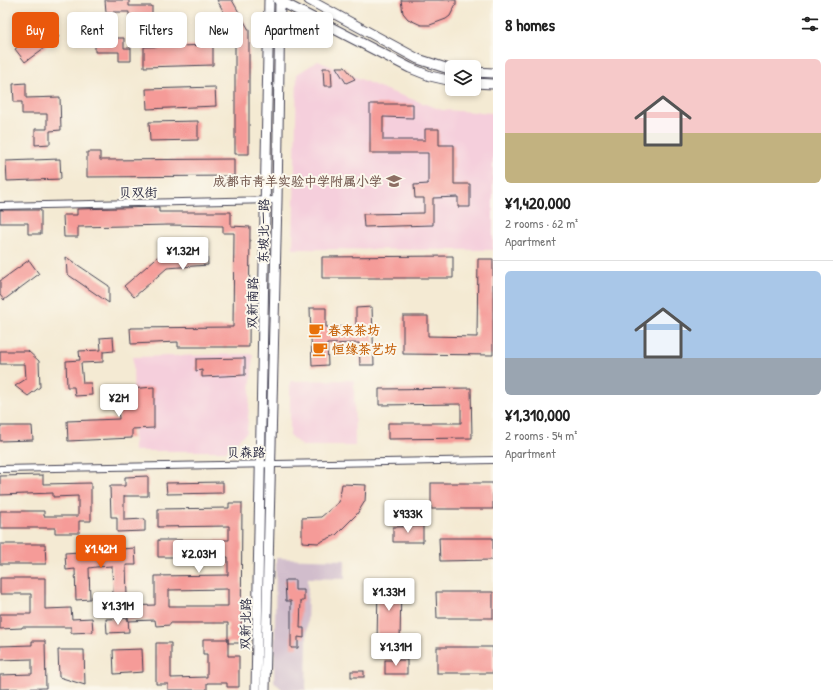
<!DOCTYPE html>
<meta charset="utf-8">
<style>
:root{--surface:#fff;--page:#f6f6f6;--text:#222;--muted:#767676;--line:#e0e0e0;--accent:#ea580c}
body{margin:0;font-family:"Patrick Hand","LXGW WenKai TC",sans-serif;background:var(--page);color:var(--text);height:100vh;display:flex;flex-direction:column;font-size:15px;white-space:nowrap}
*{box-sizing:border-box;margin:0}
p{font-size:13px;color:var(--muted)}
.icon{flex:none;width:22px;height:22px;fill:none;stroke:currentColor;stroke-width:2;stroke-linecap:round;stroke-linejoin:round}
.map{position:relative;flex:1;overflow:hidden}
.side{display:flex;flex-direction:column;background:var(--surface);width:340px}
.side>*{flex:none}
.guide{position:absolute;left:12px;top:12px;width:380px;height:36px;display:flex;gap:8px}
.buttons{position:absolute;left:445px;top:60px;display:grid;gap:8px}
.buttons a{display:grid;place-items:center;width:36px;height:36px;border-radius:6px;background:var(--surface);box-shadow:0 2px 6px #0003;font-size:20px}
.price{position:absolute;translate:-50% -34px;padding:0 9px;border-radius:4px;background:#fff;color:#222;font-size:13px;line-height:26px;filter:drop-shadow(0 1px 2px #0008)}
.price::after{content:'';position:absolute;left:50%;top:24px;width:12px;height:9px;margin-left:-6px;background:inherit;clip-path:polygon(0 0,100% 0,50% 100%)}
.price.current{background:var(--accent);color:#fff}
ul{padding:0;list-style:none}
li{display:grid;align-content:center;gap:8px;height:212px;padding:0 12px}
li+li{border-top:1px solid var(--line)}
li span{display:grid;place-items:center;height:124px;border-radius:6px;color:#555}
li>.icon{margin-inline-start:auto}
span .icon{width:72px;height:72px;fill:#fffc;stroke-width:1}
li b{font-size:17px}
h2{display:flex;justify-content:space-between;align-items:center;height:48px;padding:0 12px;font-size:17px}
.tag{padding:0 14px;border-radius:6px;background:var(--surface);box-shadow:0 2px 6px #0003;font-size:14px;line-height:36px}
.tag.current{background:var(--accent);color:#fff}
main{display:flex;flex:1;min-height:0}
.map>svg:first-child{display:block}
</style>
<main>
<div class="map">
<svg width="493" height="690" viewBox="0 0 493 690">
<rect width="100%" height="100%" fill="#fbf7ec"/>
<filter id="ink" filterUnits="userSpaceOnUse"><feTurbulence type="fractalNoise" baseFrequency=".025" numOctaves="2"/><feDisplacementMap in="SourceGraphic" scale="8" xChannelSelector="R" yChannelSelector="G"/><feConvolveMatrix kernelMatrix="1 2 1 2 8 2 1 2 1" color-interpolation-filters="sRGB"/></filter>
<filter id="wash" filterUnits="userSpaceOnUse"><feTurbulence type="fractalNoise" baseFrequency=".012" numOctaves="4" result="noise"/><feDisplacementMap in="SourceGraphic" scale="16" xChannelSelector="R" yChannelSelector="G"/><feGaussianBlur stdDeviation="0.9" result="paint"/><feColorMatrix in="noise" values="0 0 0 0 0 0 0 0 0 0 0 0 0 0 0 0 0 1.4 0 .05"/><feComposite in="paint" operator="in"/></filter>
<g filter="url(#wash)">
<rect width="100%" height="100%" fill="#f4ead3"/>
<!-- built -->
<g fill="#f5cfdc">
<polygon points="318,61 386,90 442,110 493,113 493,250 293,249 297,74"/>
<polygon points="253,354 247,432 226,451 134,451 133,357"/>
<polygon points="354,380 355,446 302,446 290,436 290,381"/>
</g>
<!-- industrial -->
<polygon fill="#d1bdcc" points="276,558 345,560 345,579 308,578 306,690 283,690 274,682"/>
<g id="blocks">
<!-- building -->
<g fill="#f59b98" fill-rule="evenodd">
<polygon points="105,0 129,0 129,6 152,6 152,17 129,18 129,12 106,12"/>
<polygon points="217,0 232,0 249,30 249,154 235,154 235,32"/>
<polygon points="401,0 456,0 456,4 450,16 446,19 430,25 421,25 408,19 403,13"/>
<polygon points="175,14 176,27 153,27 153,15"/>
<polygon points="49,24 59,37 25,62 15,49"/>
<polygon points="84,25 99,25 99,38 124,38 124,48 131,48 131,61 119,61 119,52 95,52 95,40 84,40"/>
<polygon points="213,45 213,65 144,67 144,47"/>
<polygon points="336,67 345,67 355,79 346,83"/>
<polygon points="323,68 331,68 332,86 324,86"/>
<polygon points="26,83 26,98 60,97 61,130 50,131 50,144 35,145 35,129 47,129 47,114 22,114 22,102 14,102 13,84"/>
<polygon points="215,87 216,106 147,109 146,89"/>
<polygon points="370,104 413,104 413,118 383,117 383,140 425,140 425,129 439,129 439,145 454,145 454,184 470,184 470,207 458,207 458,197 433,198 433,225 364,227 363,214 424,213 424,198 415,198 414,185 428,184 428,153 370,153"/>
<polygon points="198,121 198,140 150,141 149,122"/>
<polygon points="87,152 100,152 100,160 234,159 234,176 87,177"/>
<polygon points="60,159 61,179 7,181 6,161"/>
<polygon points="159,207 159,212 231,212 231,226 250,227 249,347 178,347 178,342 131,344 130,328 233,327 234,233 223,233 223,226 169,225 78,227 78,237 64,237 63,215 77,215 77,209"/>
<polygon points="0,210 41,210 41,234 28,234 28,223 0,223"/>
<polygon points="207,249 208,265 167,268 134,297 124,286 162,253"/>
<polygon points="453,256 453,278 322,278 322,257"/>
<polygon points="66,257 109,286 109,303 67,274"/>
<polygon points="478,259 493,259 493,355 403,354 403,316 428,316 428,336 477,337"/>
<polygon points="29,260 39,274 4,300 0,295 0,281"/>
<polygon points="372,307 374,365 360,365 359,343 327,344 328,365 312,366 310,308 326,308 326,327 356,326 356,308"/>
<polygon points="113,337 114,351 103,352 103,362 81,363 83,383 91,383 92,395 75,396 74,387 67,387 66,361 80,360 79,351 101,350 100,338"/>
<polygon points="0,351 28,351 39,361 40,387 28,396 15,386 26,379 25,364 0,364"/>
<polygon points="245,358 245,375 202,377 202,370 196,371 196,359"/>
<polygon points="154,387 154,428 132,429 132,438 68,441 67,421 119,419 117,390"/>
<polygon points="471,388 472,438 388,439 388,423 461,423 461,404 379,405 379,389"/>
<polygon points="0,426 32,426 33,440 0,441"/>
<polygon points="43,475 43,484 91,483 91,521 79,521 79,533 55,533 55,528 0,528 0,511 44,511 44,516 78,516 78,496 53,497 53,493 0,495 0,476"/>
<polygon points="148,476 148,496 124,496 124,520 145,519 145,531 117,532 117,517 111,517 110,486 125,486 125,477"/>
<polygon points="223,482 223,493 167,494 166,483"/>
<rect x="431" y="483" width="62" height="26"/>
<polygon points="342,484 366,485 365,501 357,514 336,535 318,543 302,542 302,518 321,517 339,502"/>
<path d="M229,503H242L241,643H228V623H170V625L156,626L155,620L128,621V606L155,605V576L228,575V557H158V540H229V526L158,527V509L229,508ZM228,589V606H169V590Z"/>
<polygon points="423,526 423,542 393,542 393,527"/>
<polygon points="439,538 493,538 493,560 440,561"/>
<polygon points="0,544 45,544 46,564 0,564"/>
<polygon points="135,548 136,565 126,565 127,596 113,597 112,566 96,567 89,568 90,599 76,600 75,569 66,570 65,553"/>
<polygon points="0,578 45,578 45,609 71,608 72,619 92,618 93,632 71,633 71,627 22,627 22,628 0,629 0,614 31,614 31,594 0,594"/>
<polygon points="285,580 295,580 295,590 304,590 304,601 301,601 300,628 304,628 304,638 298,637 298,648 291,648 291,601 286,601"/>
<polygon points="378,581 401,581 400,644 377,644"/>
<polygon points="436,592 493,592 493,618 437,618"/>
<polygon points="128,618 129,632 107,633 106,619"/>
<polygon points="203,639 228,639 228,656 239,656 239,687 227,687 227,683 207,683 207,690 168,690 168,684 156,684 156,643 171,643 171,678 207,677 207,654 203,654"/>
<polygon points="32,641 45,641 46,688 0,689 0,675 32,674 32,659 0,660 0,646 32,645"/>
<rect x="437" y="647" width="56" height="26"/>
<polygon points="142,649 143,672 114,674 113,650"/>
<polygon points="58,650 84,650 85,685 59,677"/>
<rect x="385" y="660" width="22" height="14"/>
<rect x="351" y="671" width="13" height="6"/>
</g>
</g>
</g>
<g filter="url(#ink)">
<use href="#blocks" fill-opacity="0" stroke="#424052" stroke-width="1"/>
<g fill="none" stroke-linecap="round" stroke-linejoin="round">
<!-- street casing -->
<g stroke="#424052" stroke-width="8">
<g id="street">
<polyline points="0,206 277,200"/>
<polyline points="0,469 493,460"/>
</g>
</g>
<!-- secondary casing -->
<g stroke="#424052" stroke-width="11">
<g id="secondary">
<polyline points="278,0 410,68 430,76 452,81"/>
<polyline points="309,0 418,59 452,70"/>
<polyline points="474,72 493,73"/>
<polyline points="474,83 493,84"/>
<polyline points="256,690 269,0"/>
<polyline points="265,690 277,200 280,0"/>
</g>
</g>
<!-- street -->
<use href="#street" stroke="#fff" stroke-width="6"/>
<!-- secondary -->
<use href="#secondary" stroke="#fff" stroke-width="9"/>
</g>
</g>
<!-- icons -->
<defs>
<g id="school-bare" transform="scale(1.2)"><path d="M0-5L7-2L0 1L-7-2ZM-4 1L0 2.5L4 1V4Q0 6-4 4Z" fill="#8d6e63" stroke="#fbf7ec" stroke-width="2.5" paint-order="stroke"/></g>
<g id="cafe-bare" transform="scale(1.2)"><path d="M-5.5-4.5H6V0H3Q3 3.5 0 3.5H-2.5Q-5.5 3.5-5.5 0ZM3-3.2v2h1.7v-2ZM-6 4.5H4V6H-6Z" fill="#e8710a" stroke="#fbf7ec" stroke-width="2.5" paint-order="stroke"/></g>
</defs>
<g fill-rule="evenodd">
<use href="#school-bare" x="394" y="181"/>
<use href="#cafe-bare" x="316" y="330"/>
<use href="#cafe-bare" x="320" y="349"/>
</g>
<g text-anchor="middle" stroke-width="4" stroke-linejoin="round" paint-order="stroke">
<!-- education labels -->
<g font-size="13" font-weight="bold" fill="#785e54" stroke="#fbf7ec" text-anchor="end">
<text x="382" y="186">成都市青羊实验中学附属小学</text>
</g>
<!-- street labels -->
<g font-size="13" fill="#22223b" stroke="#fbf7ec">
<text transform="translate(138 192) rotate(-1)" y="5">贝双街</text>
<text transform="translate(263 231) rotate(-89)" y="5">东坡北一路</text>
<text transform="translate(252 303) rotate(-89)" y="5">双新南路</text>
<text transform="translate(246 452) rotate(-1)" y="5">贝森路</text>
<text transform="translate(245 624) rotate(-89)" y="5">双新北路</text>
</g>
<!-- food labels -->
<g font-size="13" font-weight="bold" fill="#c56008" stroke="#fbf7ec" text-anchor="start">
<text x="328" y="335">春来茶坊</text>
<text x="332" y="354">恒缘茶艺坊</text>
</g>
</g>
</svg>
<div class="buttons">
<a><svg class="icon" aria-label="layers" viewBox="0 0 24 24"><path d="M12 4l9 5-9 5-9-5zM3 14l9 5 9-5"/></svg></a>
</div>
<b class="price" style="left:183px;top:271px">¥1.32M</b>
<b class="price" style="left:119px;top:418px">¥2M</b>
<b class="price" style="left:408px;top:534px">¥933K</b>
<b class="price current" style="left:101px;top:569px">¥1.42M</b>
<b class="price" style="left:199px;top:574px">¥2.03M</b>
<b class="price" style="left:389px;top:612px">¥1.33M</b>
<b class="price" style="left:118px;top:626px">¥1.31M</b>
<b class="price" style="left:396px;top:667px">¥1.31M</b>
<div class="guide">
<a class="tag current">Buy</a>
<a class="tag">Rent</a>
<a class="tag">Filters</a>
<a class="tag">New</a>
<a class="tag">Apartment</a>
</div>
</div>
<section class="side">
<h2>8 homes<svg class="icon" aria-label="filters" viewBox="0 0 24 24"><path d="M4 7h16M4 17h16"/><circle cx="9" cy="7" r="2"/><circle cx="15" cy="17" r="2"/></svg></h2>
<ul>
<li><span style="background:linear-gradient(#f6c9c9 60%,#c2b280 0)"><svg class="icon" aria-label="home" viewBox="0 0 24 24"><path d="M3 11l9-7 9 7M6 9v11h12V9"/></svg></span><div><b>¥1,420,000</b><p>2 rooms · 62 m²</p><p>Apartment</p></div></li>
<li><span style="background:linear-gradient(#a9c7e8 70%,#9aa5b1 0)"><svg class="icon" aria-label="home" viewBox="0 0 24 24"><path d="M3 11l9-7 9 7M6 9v11h12V9"/></svg></span><div><b>¥1,310,000</b><p>2 rooms · 54 m²</p><p>Apartment</p></div></li>
</ul>
</section>
</main>
